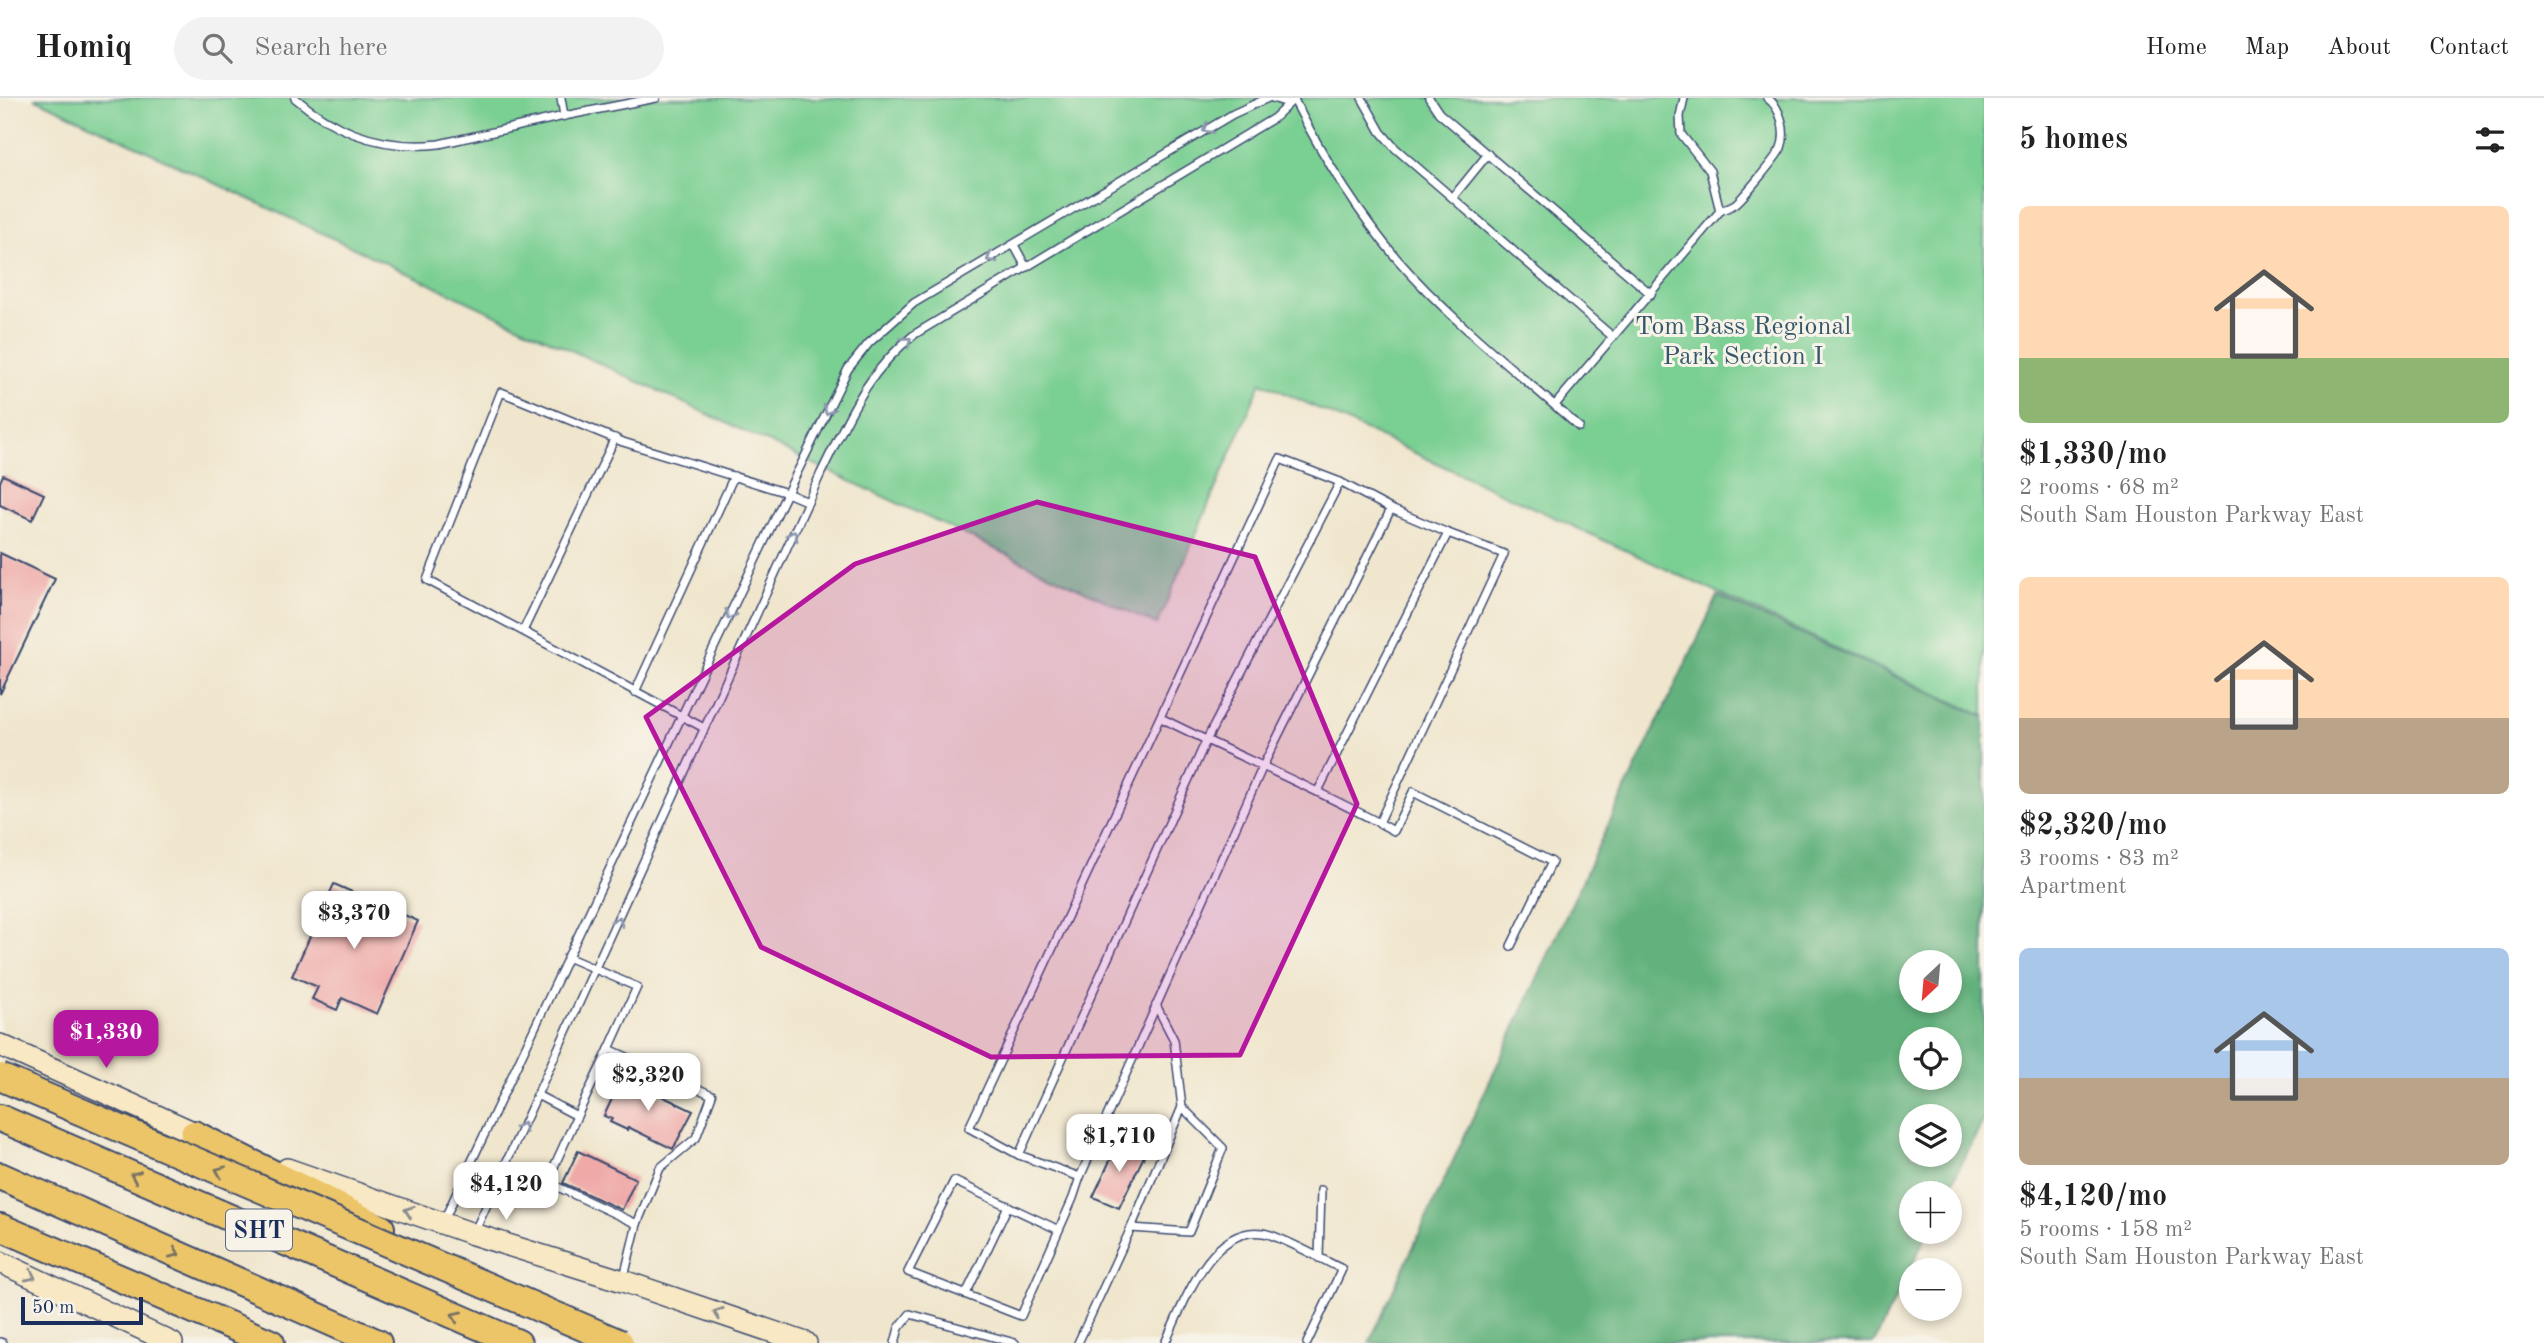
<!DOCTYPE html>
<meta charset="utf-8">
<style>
:root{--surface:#fff;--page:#f2f2f2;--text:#222;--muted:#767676;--line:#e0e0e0;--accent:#b5179e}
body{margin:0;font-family:"Old Standard TT",serif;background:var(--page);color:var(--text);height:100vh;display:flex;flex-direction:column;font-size:26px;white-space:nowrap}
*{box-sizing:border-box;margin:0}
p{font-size:23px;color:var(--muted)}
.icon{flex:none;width:38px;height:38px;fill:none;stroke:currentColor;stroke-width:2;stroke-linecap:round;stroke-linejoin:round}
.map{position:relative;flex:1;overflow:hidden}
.side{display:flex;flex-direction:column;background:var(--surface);width:560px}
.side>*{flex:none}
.needle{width:46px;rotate:206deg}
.controls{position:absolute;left:1899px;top:852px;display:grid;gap:14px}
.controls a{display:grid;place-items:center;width:63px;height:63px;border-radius:50%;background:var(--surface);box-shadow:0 4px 10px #0003;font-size:35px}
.scale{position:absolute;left:21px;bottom:18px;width:122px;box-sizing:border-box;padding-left:7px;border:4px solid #1b2f5e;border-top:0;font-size:19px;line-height:24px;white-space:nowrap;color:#1b2f5e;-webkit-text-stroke:5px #f7f3e8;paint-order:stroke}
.price{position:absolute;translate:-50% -60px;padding:0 16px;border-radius:14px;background:#fff;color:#222;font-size:23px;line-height:46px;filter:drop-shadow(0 2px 4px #0008)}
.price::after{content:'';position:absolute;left:50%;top:42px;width:21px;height:16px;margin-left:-10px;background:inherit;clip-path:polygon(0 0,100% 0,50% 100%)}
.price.on{background:var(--accent);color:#fff}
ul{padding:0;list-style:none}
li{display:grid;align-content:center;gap:14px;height:371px;padding:0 35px}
li span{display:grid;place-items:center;height:217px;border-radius:10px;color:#555}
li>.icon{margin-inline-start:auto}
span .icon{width:126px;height:126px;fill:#fffc;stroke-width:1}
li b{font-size:30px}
h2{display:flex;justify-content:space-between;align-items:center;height:84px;padding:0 35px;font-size:30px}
header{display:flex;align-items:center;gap:42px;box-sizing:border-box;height:98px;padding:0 35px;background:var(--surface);border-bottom:2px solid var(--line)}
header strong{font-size:33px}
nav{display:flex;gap:38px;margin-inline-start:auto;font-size:24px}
.search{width:490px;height:63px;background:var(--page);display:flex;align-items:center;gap:18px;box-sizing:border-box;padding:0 24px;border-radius:38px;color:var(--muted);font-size:26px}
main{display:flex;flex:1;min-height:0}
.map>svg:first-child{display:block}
</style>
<header>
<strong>Homiq</strong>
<div class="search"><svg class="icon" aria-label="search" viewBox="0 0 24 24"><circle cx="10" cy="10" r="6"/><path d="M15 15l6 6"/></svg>Search here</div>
<nav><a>Home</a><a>Map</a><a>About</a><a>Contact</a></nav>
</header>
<main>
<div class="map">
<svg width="1984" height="1245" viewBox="0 0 1984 1245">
<rect width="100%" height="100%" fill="#f7f3e8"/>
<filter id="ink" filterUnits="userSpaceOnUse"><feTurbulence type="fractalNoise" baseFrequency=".0143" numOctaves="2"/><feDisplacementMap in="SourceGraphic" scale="14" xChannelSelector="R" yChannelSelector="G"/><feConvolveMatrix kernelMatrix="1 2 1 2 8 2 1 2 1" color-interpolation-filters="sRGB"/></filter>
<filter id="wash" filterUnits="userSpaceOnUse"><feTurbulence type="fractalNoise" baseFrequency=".00686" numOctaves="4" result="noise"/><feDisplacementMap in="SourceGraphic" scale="28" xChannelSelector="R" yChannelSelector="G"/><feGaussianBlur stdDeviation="1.57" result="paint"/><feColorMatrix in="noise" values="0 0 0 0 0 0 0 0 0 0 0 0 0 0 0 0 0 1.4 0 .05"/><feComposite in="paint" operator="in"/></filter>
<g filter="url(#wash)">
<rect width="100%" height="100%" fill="#f0e6cd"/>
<!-- green -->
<polygon fill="#7acf93" stroke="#4a7f78" stroke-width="2" points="34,0 1984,0 1984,618 1261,284 1157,527"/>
<!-- forest -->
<path fill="#63b27d" stroke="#3f706e" stroke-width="2" fill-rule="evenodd" d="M1718,498L1984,619V1021L1947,1095L1911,1096V1134H1928L1874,1245H1369L1602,740ZM1911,864H1950V903H1911ZM1911,942H1950V980H1911ZM1911,1018H1950V1057H1911Z"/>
<g id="blocks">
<!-- building -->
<g fill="#efa9a7">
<polygon points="3,377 44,396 32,422 0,407 0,384"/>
<polygon points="0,455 55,481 0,596"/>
<polygon points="334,786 418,823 377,916 342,900 337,912 312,901 318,889 292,878"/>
<polygon points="622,979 693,1013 673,1051 628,1029 627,1032 610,1024 612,1021 604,1018"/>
<polygon points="1119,1043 1146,1054 1119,1110 1093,1099"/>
<polygon points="578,1053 636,1081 622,1112 563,1085"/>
</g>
</g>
</g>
<g filter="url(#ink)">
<use href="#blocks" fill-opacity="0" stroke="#3b4a6f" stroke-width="2"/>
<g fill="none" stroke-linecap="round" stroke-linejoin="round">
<!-- service casing -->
<g stroke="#3b4a6f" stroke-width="10">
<g id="service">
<path d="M295,0C337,36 384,52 439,46L564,18L656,0"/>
<polyline points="561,0 564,18"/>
<polyline points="1272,0 1288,5"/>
<path d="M1293,0C1322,57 1356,113 1398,162C1452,224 1519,275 1579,329"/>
<polyline points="1362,0 1381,34 1395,50 1613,239"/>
<polyline points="1429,0 1439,15 1651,196"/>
<path d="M1684,0L1680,18L1681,36L1710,73L1720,113C1724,111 1730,109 1735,106C1742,101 1777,59 1781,50C1787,34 1781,9 1767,0"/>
<polyline points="1453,99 1488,56"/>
<polyline points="1014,147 1026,169"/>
<polyline points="1555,307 1720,113"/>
<polyline points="523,533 615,340"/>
<polyline points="635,594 734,378"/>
<path d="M1161,620C1238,659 1319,691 1394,733L1413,694L1552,764L1511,848"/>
<polyline points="704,630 427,482 501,294 623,344 787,395 808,404"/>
<polyline points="1379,725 1504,456 1448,435"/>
<polyline points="567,859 637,889 609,951 712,997 696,1040 660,1070 637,1126 624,1179"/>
<polyline points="1156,907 1174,942 1182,1009"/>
<polyline points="537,997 577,1018 609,951"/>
<polyline points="577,1018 547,1084 637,1126"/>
<polyline points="1019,1057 969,1030 1280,361 1340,384"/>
<polyline points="1080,1079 1019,1057 1206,643 1340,384 1391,411 1448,435 1318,693"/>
<polyline points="444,1122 787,395 848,271 869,245 914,205 1233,16 1268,0"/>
<polyline points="1059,1132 954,1083 908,1174 1021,1218 1073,1100 1080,1079 1263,668 1391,411"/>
<path d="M474,1135L821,375C848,321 866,274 915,236L1274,20L1295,0"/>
<polyline points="1319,1160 1321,1092"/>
<polyline points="966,1196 1008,1108"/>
<polyline points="0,1244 3,1245"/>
<polyline points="895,1245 899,1230 910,1216 1015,1245"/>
<polyline points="1078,1245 1131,1130 1182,1009 1223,1050 1189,1134 1131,1130"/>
<path d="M1165,1245C1183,1208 1210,1127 1263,1135C1279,1137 1325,1163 1342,1171L1307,1245"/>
</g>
</g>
<!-- secondary casing -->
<g stroke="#3b4a6f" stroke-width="24">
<g id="secondary">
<polyline points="0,947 208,1041"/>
<polyline points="287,1071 473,1136 623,1183 806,1245"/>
<polyline points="0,1164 172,1245"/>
</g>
</g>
<!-- motorway casing -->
<g stroke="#3b4a6f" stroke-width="30">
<g id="motorway">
<polyline points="0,1020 518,1245"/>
<polyline points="194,1036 381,1130"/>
<polyline points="0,1078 378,1245"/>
<polyline points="0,1129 271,1245"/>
</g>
</g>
<!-- service -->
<use href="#service" stroke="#fff" stroke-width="7"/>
<!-- secondary -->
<use href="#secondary" stroke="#f8e8c3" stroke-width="21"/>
<!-- motorway -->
<use href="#motorway" stroke="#edc569" stroke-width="26"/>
<!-- motorway-bridge casing -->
<g stroke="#3b4a6f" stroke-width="30" stroke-linecap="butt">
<polyline id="motorway-bridge" points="0,979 620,1245"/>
</g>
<!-- motorway-bridge -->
<use href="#motorway-bridge" stroke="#edc569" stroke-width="26"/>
</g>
<!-- one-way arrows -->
<defs><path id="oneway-chevron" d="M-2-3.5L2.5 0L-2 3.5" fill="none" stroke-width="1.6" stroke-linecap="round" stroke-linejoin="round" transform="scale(1.75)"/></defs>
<g stroke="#8d97ae">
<use href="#oneway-chevron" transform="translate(1207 31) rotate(149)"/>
<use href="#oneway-chevron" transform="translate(991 160) rotate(150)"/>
<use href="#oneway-chevron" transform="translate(907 243) rotate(-38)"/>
<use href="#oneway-chevron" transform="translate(828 312) rotate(116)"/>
<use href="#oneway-chevron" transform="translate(793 437) rotate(-65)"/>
<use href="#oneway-chevron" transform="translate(730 517) rotate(115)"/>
<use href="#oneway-chevron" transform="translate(618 823) rotate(-66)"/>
<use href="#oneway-chevron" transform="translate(522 1029) rotate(-66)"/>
</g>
<g stroke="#797263">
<use href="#oneway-chevron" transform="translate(220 1073) rotate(-157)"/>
<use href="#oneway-chevron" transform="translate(135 1078) rotate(-157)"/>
<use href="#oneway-chevron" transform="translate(175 1155) rotate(24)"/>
<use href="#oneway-chevron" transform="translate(456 1218) rotate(-156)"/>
</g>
<g stroke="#8a8c90">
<use href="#oneway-chevron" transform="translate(409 1113) rotate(-162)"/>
<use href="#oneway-chevron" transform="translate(31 1178) rotate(25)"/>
<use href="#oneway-chevron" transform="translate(718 1215) rotate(-161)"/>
</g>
</g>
<!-- marked area -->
<path fill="#b5179e" fill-opacity="0.2" stroke="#b5179e" stroke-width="5" stroke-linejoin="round" d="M1037,404L1255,459L1357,706L1240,957L991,959L761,849L646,619L855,466Z"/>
<g text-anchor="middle" stroke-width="6" stroke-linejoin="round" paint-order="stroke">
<!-- shield labels -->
<rect fill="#f7f3e8" stroke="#5d6a87" stroke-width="2" x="226" y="1111.5" width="66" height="41" rx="5"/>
<g font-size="24" font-weight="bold" fill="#1b2f5e">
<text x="259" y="1140">SHT</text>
</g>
<!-- park labels -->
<g font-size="26" fill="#33576b" stroke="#f7f3e8">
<text x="1743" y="236">Tom Bass Regional<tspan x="1743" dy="30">Park Section I</tspan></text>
</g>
</g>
</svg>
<div class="controls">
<a><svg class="needle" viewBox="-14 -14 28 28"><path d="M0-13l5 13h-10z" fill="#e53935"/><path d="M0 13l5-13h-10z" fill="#767676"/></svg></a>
<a><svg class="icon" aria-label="locate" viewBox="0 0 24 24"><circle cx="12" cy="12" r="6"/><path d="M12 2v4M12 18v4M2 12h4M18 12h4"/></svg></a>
<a><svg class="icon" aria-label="layers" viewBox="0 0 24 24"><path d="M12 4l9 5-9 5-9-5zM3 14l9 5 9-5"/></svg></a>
<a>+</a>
<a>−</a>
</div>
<div class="scale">50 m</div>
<b class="price" style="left:354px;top:853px">$3,370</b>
<b class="price on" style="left:106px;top:972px">$1,330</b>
<b class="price" style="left:648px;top:1015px">$2,320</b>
<b class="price" style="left:1119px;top:1076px">$1,710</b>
<b class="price" style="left:506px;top:1124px">$4,120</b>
</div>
<section class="side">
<h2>5 homes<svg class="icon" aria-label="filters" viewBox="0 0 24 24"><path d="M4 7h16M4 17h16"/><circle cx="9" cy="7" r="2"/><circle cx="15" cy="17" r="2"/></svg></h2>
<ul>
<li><span style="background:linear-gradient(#ffd9b3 70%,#8fb573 0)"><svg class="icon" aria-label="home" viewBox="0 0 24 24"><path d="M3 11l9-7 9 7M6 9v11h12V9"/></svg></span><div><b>$1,330/mo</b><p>2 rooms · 68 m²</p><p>South Sam Houston Parkway East</p></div></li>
<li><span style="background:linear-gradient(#ffd9b3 65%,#b9a48a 0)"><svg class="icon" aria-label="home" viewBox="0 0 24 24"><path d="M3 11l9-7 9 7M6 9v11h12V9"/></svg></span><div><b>$2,320/mo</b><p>3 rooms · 83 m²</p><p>Apartment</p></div></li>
<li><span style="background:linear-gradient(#a9c7e8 60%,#b9a48a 0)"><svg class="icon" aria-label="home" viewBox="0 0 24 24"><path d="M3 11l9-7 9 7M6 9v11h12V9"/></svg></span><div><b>$4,120/mo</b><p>5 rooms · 158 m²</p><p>South Sam Houston Parkway East</p></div></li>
</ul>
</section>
</main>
